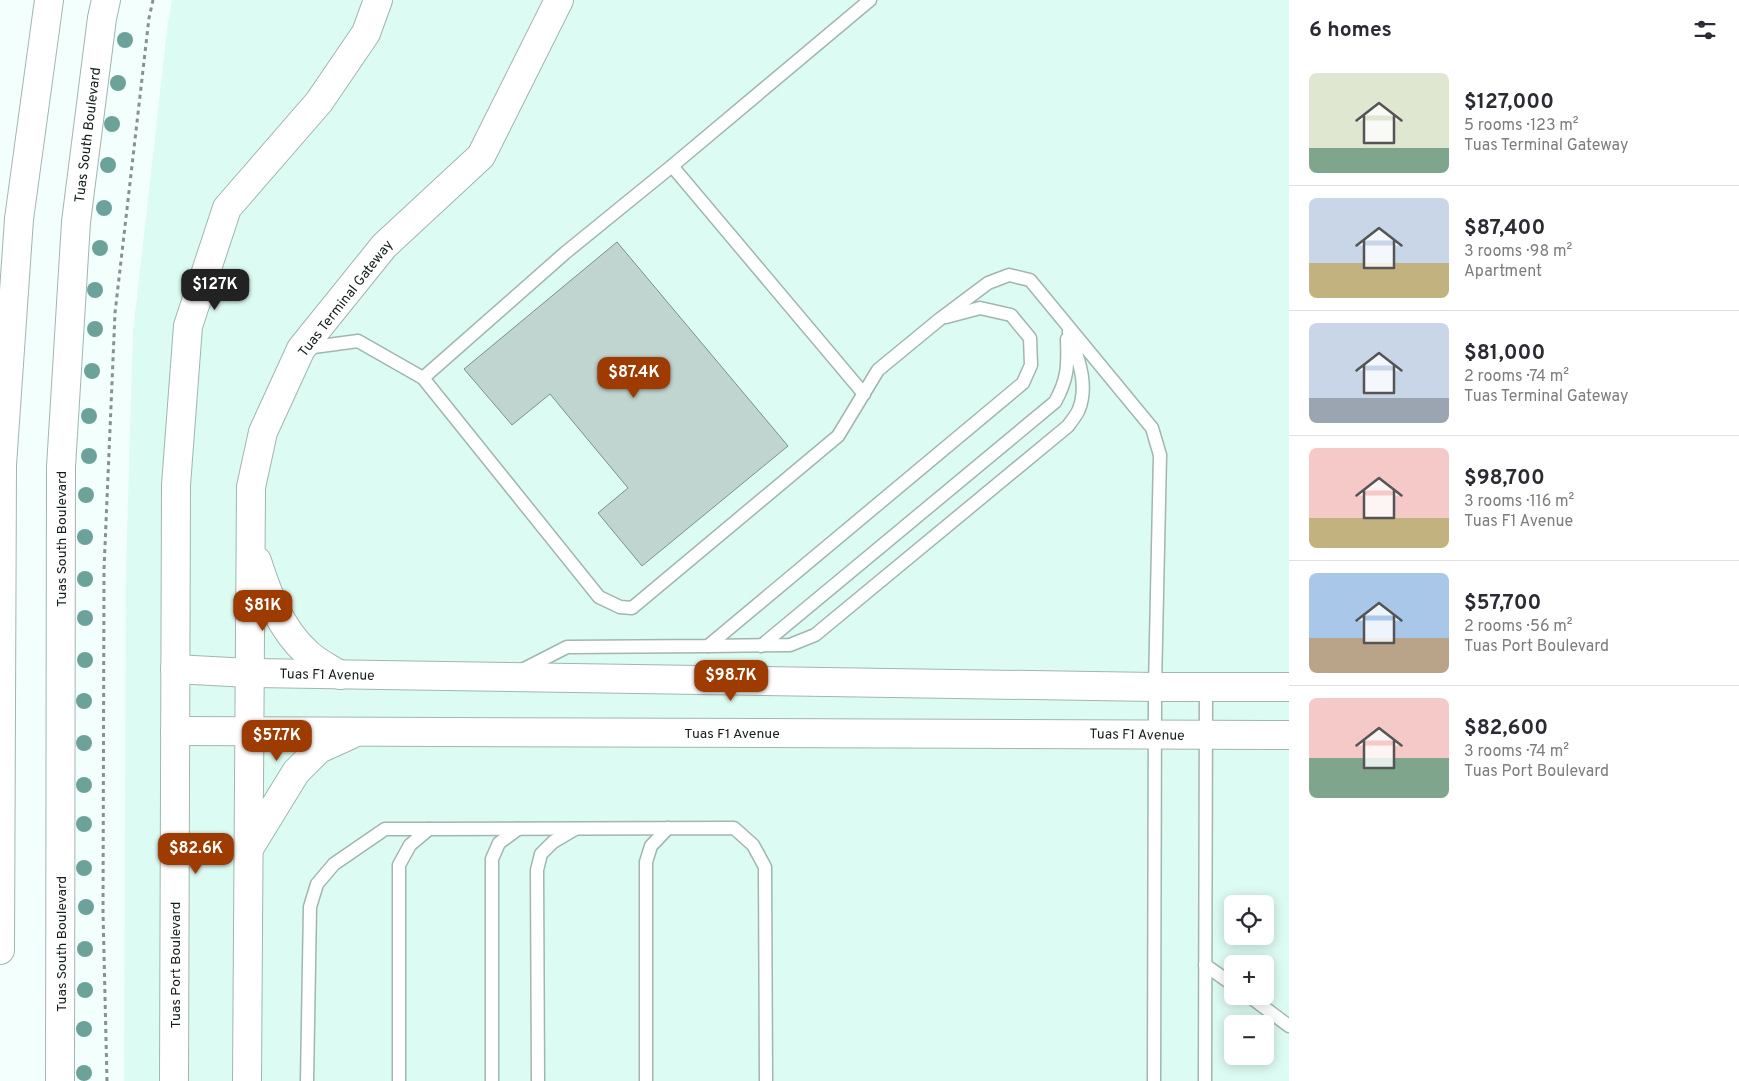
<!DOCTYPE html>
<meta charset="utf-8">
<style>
:root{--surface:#fff;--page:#f2f2f3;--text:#2b2b33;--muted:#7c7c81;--line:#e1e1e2;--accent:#9e3b00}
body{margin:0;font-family:Overpass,sans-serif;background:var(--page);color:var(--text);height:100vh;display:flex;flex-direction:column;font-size:19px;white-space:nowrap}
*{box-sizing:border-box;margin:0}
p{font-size:16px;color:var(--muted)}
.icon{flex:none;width:28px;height:28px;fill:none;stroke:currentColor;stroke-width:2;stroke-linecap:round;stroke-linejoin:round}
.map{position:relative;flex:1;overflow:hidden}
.panel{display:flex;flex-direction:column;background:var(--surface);width:450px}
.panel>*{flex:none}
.tools{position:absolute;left:1224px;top:895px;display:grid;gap:10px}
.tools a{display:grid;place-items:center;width:50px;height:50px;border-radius:8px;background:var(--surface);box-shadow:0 2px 12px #0003;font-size:25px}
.price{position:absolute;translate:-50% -42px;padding:0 11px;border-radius:10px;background:var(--accent);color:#fff;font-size:16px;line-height:32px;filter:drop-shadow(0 1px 2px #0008)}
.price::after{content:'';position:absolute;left:50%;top:30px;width:15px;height:11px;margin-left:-8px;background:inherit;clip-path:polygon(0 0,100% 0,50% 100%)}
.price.on{background:#222;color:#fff}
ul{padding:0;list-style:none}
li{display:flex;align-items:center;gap:15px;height:125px;padding:0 20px}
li+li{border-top:1px solid var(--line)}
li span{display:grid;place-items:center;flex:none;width:140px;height:100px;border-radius:8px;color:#555}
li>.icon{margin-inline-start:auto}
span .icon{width:60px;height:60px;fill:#fffc;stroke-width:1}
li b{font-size:21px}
h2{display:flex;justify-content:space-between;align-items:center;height:60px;padding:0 20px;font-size:21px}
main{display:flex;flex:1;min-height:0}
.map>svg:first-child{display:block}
</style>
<main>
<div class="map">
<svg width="1289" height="1081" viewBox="0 0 1289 1081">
<rect width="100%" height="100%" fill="#f2fffc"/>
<!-- built -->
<path fill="#dcfbf3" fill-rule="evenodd" d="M172,0H1289V1081H124L126,570L133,332L168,22ZM1232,904H1265V936H1232ZM1232,964H1265V996H1232ZM1232,1024H1265V1056H1232Z"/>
<!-- building -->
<polygon fill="#c1d5d0" stroke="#7c908b" points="617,242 788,446 642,566 598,513 628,488 550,394 512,425 464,369"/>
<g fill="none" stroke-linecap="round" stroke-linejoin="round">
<!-- lane casing -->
<g stroke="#a2b5b1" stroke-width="15">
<g id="lane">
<polyline points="672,166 864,394"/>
<polyline points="306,348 358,341 423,378 599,597 620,607 632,608 838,436 878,370 940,319 988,283 1009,275 1030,280 1152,428 1160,455 1155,687 1154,1081"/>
<polyline points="423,378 565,253 672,166 870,0"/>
<path d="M708,646L790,645L815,635L1068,426C1072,420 1077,415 1079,409C1089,383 1077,356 1069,332"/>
<path d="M761,646L1055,402C1068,379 1068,365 1067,339"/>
<polyline points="520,671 567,647 708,646 1023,383 1031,365 1030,338 1011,315 980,308 946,317"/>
<polyline points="1205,965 1232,984"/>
<polyline points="1249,996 1289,1026"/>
<polyline points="307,1081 310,907 317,884 334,864 385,829 429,829"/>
<polyline points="399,1081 399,865 410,845 429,829 734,828 753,845 765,867 766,1081"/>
<polyline points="492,1081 492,859 499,843 518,829"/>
<polyline points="538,1081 537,870 541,854 553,842 575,829"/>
<polyline points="646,1081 646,862 651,846 668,828"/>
<polyline points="1205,1081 1206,687"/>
</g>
</g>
<!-- secondary casing -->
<g stroke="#a2b5b1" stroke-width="30">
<g id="secondary">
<path d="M257,561C268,595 280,628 307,653C316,662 329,668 340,675"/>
<polyline points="175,669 249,673 1155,687 1289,687"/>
<polyline points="175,731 1289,735"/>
<polyline points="250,847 296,772 319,749 350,735"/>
<polyline points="0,950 2,465 19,219 49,0"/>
<polyline points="60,1081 61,467 76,222 102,18 106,0"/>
<polyline points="174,1081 176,485 188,326 227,208 319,102 366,33 378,0"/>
<polyline points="247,1081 251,487 263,432 301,349 384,246 481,156 559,0"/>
</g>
</g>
<!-- path -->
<polyline stroke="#87918f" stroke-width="3" stroke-dasharray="4 4" stroke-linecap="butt" points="107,1081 103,912 104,569 115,313 149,18 153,0"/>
<!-- lane -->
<use href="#lane" stroke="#fff" stroke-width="12"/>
<!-- secondary -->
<use href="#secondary" stroke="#fff" stroke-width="28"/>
</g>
<!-- trees -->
<g fill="#6da29a">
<circle cx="125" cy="40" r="8"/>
<circle cx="118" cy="83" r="8"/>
<circle cx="112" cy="124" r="8"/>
<circle cx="108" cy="165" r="8"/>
<circle cx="104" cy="208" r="8"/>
<circle cx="100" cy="248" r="8"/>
<circle cx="95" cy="290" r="8"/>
<circle cx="95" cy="329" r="8"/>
<circle cx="92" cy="371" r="8"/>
<circle cx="89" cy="416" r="8"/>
<circle cx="89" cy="456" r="8"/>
<circle cx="86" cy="495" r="8"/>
<circle cx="85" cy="537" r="8"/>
<circle cx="85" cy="579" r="8"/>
<circle cx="85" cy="618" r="8"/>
<circle cx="85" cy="660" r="8"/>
<circle cx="84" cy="701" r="8"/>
<circle cx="84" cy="743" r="8"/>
<circle cx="84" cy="785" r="8"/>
<circle cx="84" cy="824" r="8"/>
<circle cx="84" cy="868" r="8"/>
<circle cx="86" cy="907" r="8"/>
<circle cx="85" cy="949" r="8"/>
<circle cx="85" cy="990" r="8"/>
<circle cx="84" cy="1029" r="8"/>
<circle cx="84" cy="1073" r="8"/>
</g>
<g text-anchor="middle" stroke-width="4.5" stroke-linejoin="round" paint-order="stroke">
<!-- street labels -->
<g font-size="14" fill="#161e1c" stroke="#fff">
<text transform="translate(87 135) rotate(-83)" y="5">Tuas South Boulevard</text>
<text transform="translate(345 298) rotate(-52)" y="5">Tuas Terminal Gateway</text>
<text transform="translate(61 539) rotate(-90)" y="5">Tuas South Boulevard</text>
<text transform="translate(327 674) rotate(1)" y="5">Tuas F1 Avenue</text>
<text x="732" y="738">Tuas F1 Avenue</text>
<text transform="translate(1137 734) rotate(1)" y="5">Tuas F1 Avenue</text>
<text transform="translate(61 944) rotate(-90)" y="5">Tuas South Boulevard</text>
<text transform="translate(175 965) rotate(-90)" y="5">Tuas Port Boulevard</text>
</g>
</g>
</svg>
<div class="tools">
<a><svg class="icon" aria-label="locate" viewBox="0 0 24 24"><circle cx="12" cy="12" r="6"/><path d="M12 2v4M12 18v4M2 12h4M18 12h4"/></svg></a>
<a>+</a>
<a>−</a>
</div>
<b class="price on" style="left:215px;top:311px">$127K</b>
<b class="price" style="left:634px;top:399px">$87.4K</b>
<b class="price" style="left:263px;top:632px">$81K</b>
<b class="price" style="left:731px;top:702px">$98.7K</b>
<b class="price" style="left:277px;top:762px">$57.7K</b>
<b class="price" style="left:196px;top:875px">$82.6K</b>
</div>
<section class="panel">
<h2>6 homes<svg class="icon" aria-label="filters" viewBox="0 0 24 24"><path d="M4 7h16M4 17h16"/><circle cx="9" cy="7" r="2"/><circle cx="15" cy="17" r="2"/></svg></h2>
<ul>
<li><span style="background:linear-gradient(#dfe7d0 75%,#7fa58c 0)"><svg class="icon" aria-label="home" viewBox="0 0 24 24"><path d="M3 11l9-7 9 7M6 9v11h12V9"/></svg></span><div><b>$127,000</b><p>5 rooms · 123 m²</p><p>Tuas Terminal Gateway</p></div></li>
<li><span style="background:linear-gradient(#c9d6e8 65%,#c2b280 0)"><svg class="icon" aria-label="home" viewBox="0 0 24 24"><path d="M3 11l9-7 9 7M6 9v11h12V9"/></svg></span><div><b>$87,400</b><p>3 rooms · 98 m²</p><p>Apartment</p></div></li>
<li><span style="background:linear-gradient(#c9d6e8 75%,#9aa5b1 0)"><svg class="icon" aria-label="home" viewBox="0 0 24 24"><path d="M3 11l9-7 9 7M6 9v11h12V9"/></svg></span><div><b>$81,000</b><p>2 rooms · 74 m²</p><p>Tuas Terminal Gateway</p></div></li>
<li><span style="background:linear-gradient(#f6c9c9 70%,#c2b280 0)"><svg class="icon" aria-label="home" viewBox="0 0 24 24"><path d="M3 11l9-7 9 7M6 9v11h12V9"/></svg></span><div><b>$98,700</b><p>3 rooms · 116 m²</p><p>Tuas F1 Avenue</p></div></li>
<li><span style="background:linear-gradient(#a9c7e8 65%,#b9a48a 0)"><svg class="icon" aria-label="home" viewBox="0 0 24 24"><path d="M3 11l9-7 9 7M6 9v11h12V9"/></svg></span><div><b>$57,700</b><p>2 rooms · 56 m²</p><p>Tuas Port Boulevard</p></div></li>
<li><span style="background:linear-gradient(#f6c9c9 60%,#7fa58c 0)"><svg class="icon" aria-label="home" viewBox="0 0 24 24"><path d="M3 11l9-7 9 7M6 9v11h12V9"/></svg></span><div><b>$82,600</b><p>3 rooms · 74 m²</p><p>Tuas Port Boulevard</p></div></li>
</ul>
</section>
</main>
